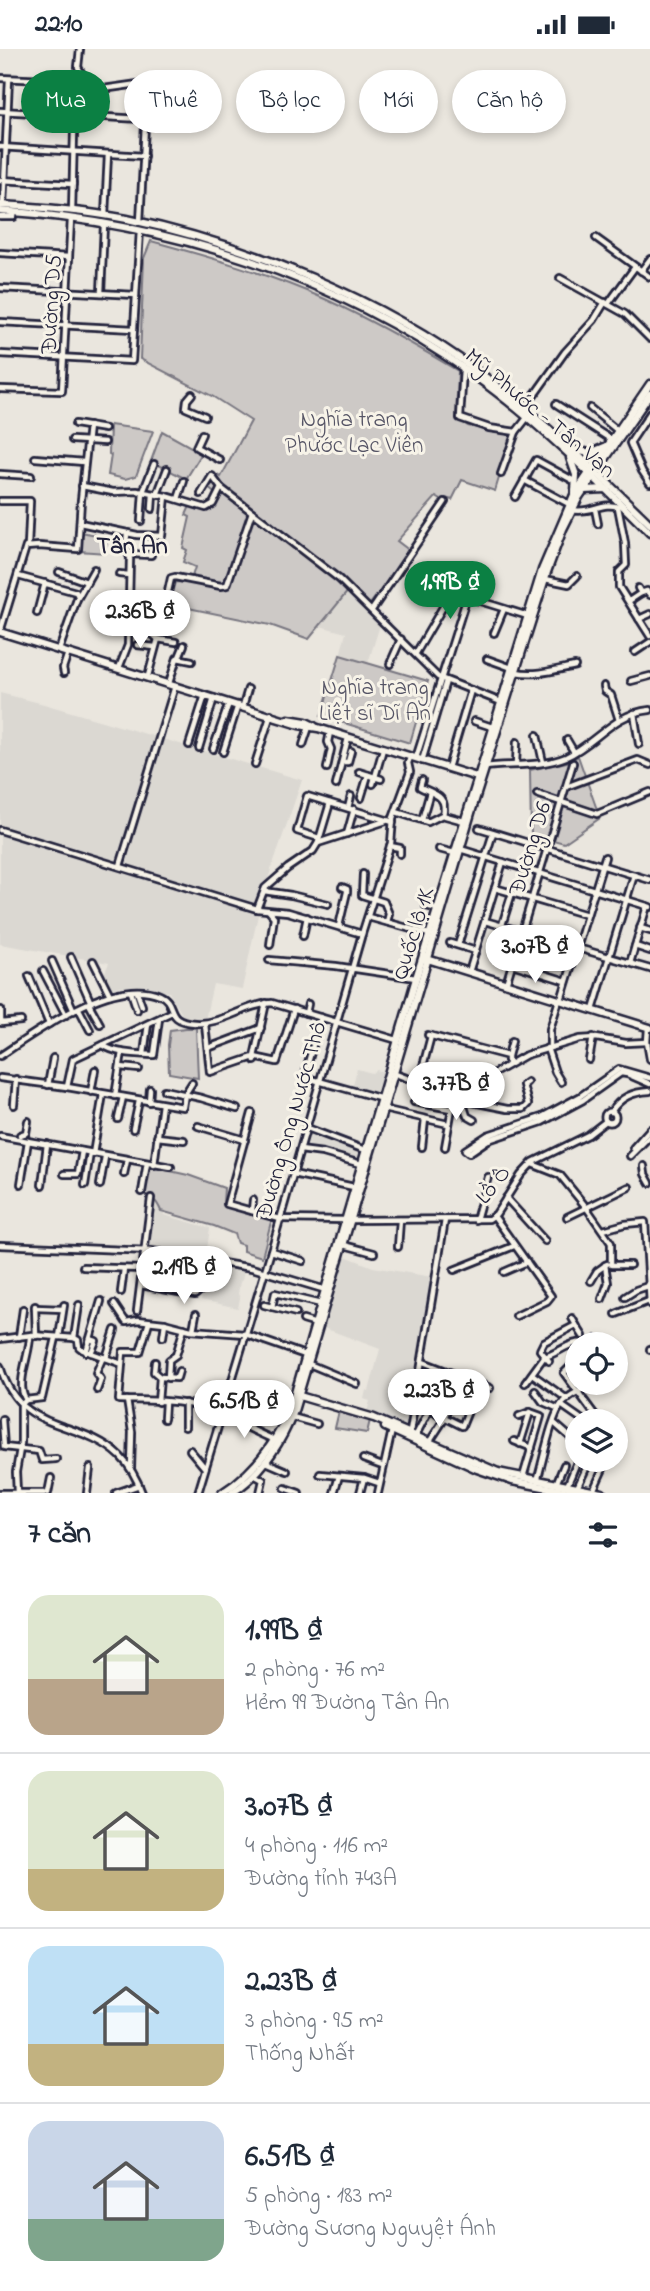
<!DOCTYPE html>
<html lang="vi">
<meta charset="utf-8">
<style>
:root{--surface:#fff;--page:#f2f2f3;--text:#1f2937;--muted:#747a83;--line:#e0e1e3;--accent:#0b8043}
body{margin:0;font-family:"Indie Flower",sans-serif;background:var(--page);color:var(--text);height:100vh;display:flex;flex-direction:column;font-size:26px;white-space:nowrap}
*{box-sizing:border-box;margin:0}
p{font-size:23px;color:var(--muted)}
.icon{flex:none;width:38px;height:38px;fill:none;stroke:currentColor;stroke-width:2;stroke-linecap:round;stroke-linejoin:round}
.map{position:relative;height:1444px;overflow:hidden}
.sheet{display:flex;flex-direction:column;background:var(--surface);flex:1}
.sheet>*{flex:none}
.hud{position:absolute;left:21px;top:21px;width:609px;height:63px;display:flex;gap:14px}
.buttons{position:absolute;left:565px;top:1283px;display:grid;gap:14px}
.buttons a{display:grid;place-items:center;width:63px;height:63px;border-radius:50%;background:var(--surface);box-shadow:0 4px 10px #0003;font-size:35px}
.price{position:absolute;translate:-50% -60px;padding:0 16px;border-radius:24px;background:#fff;color:#222;font-size:23px;line-height:46px;filter:drop-shadow(0 2px 4px #0008)}
.price::after{content:'';position:absolute;left:50%;top:42px;width:21px;height:16px;margin-left:-10px;background:inherit;clip-path:polygon(0 0,100% 0,50% 100%)}
.price.selected{background:var(--accent);color:#fff}
ul{padding:0;list-style:none}
li{display:flex;align-items:center;gap:21px;height:175px;padding:0 28px}
li+li{border-top:2px solid var(--line)}
li span{display:grid;place-items:center;flex:none;width:196px;height:140px;border-radius:21px;color:#555}
li>.icon{margin-inline-start:auto}
span .icon{width:84px;height:84px;fill:#fffc;stroke-width:1}
li b{font-size:30px}
h2{display:flex;justify-content:space-between;align-items:center;height:84px;padding:0 28px;font-size:30px}
.chip{padding:0 24px;border-radius:32px;background:var(--surface);box-shadow:0 4px 10px #0003;font-size:24px;line-height:63px}
.chip.selected{background:var(--accent);color:#fff}
.status{display:flex;justify-content:space-between;align-items:center;height:49px;padding:0 35px;background:var(--surface);direction:ltr}
.status svg{height:19px;fill:currentColor}
.map>svg:first-child{display:block}
</style>
<div class="status"><b>22:10</b><svg viewBox="0 0 49 12"><path d="M0 12V9h3v3zM5 12V6h3v6zM10 12V3h3v9zM15 12V0h3v12zM26 1h20v11H26zM47 4h2v5h-2z"/></svg></div>
<div class="map">
<svg width="650" height="1444" viewBox="0 0 650 1444">
<rect width="100%" height="100%" fill="#eae6de"/>
<filter id="ink" filterUnits="userSpaceOnUse"><feTurbulence type="fractalNoise" baseFrequency=".0143" numOctaves="2"/><feDisplacementMap in="SourceGraphic" scale="14" xChannelSelector="R" yChannelSelector="G"/><feConvolveMatrix kernelMatrix="1 2 1 2 8 2 1 2 1" color-interpolation-filters="sRGB"/></filter>
<g filter="url(#ink)">
<!-- built -->
<g fill="#dbd8d2">
<polygon points="349,542 381,573 368,614 340,606 346,584 320,577"/>
<polygon points="0,644 44,655 302,731 262,847 242,940 213,935 205,971 200,973 186,972 169,943 121,937 108,941 101,932 109,914 0,895"/>
<polygon points="357,1020 372,1024 376,1021 384,1023 378,1037 376,1047 352,1040"/>
<polygon points="311,1083 363,1102 360,1114 306,1099"/>
<polygon points="155,1147 160,1148 164,1166 210,1179 206,1207 196,1206 192,1203 174,1200 170,1203 154,1200 150,1196"/>
<polygon points="345,1207 373,1218 432,1228 416,1351 410,1381 367,1363 370,1352 364,1350 366,1341 369,1342 380,1300 324,1279"/>
<polygon points="212,1217 244,1222 242,1231 240,1233 238,1245 240,1249 238,1259 201,1251"/>
</g>
<!-- green -->
<g fill="#cdc9c6" stroke="#787680" stroke-width="2">
<path d="M151,192C210,208 269,225 325,250C371,271 415,296 458,322L456,368L468,377L512,386L495,442L462,431L452,451L449,450L446,454L436,448L397,492L410,502L367,559L348,542L309,590L270,576L169,555L175,533L190,534L195,518L183,513L187,501L183,499L190,468L186,466L190,457L211,461L218,447L207,438L217,426L221,428L251,372L212,347L140,310L144,209Z"/>
<polygon points="110,376 153,382 136,427 125,430 108,426 111,406 109,405"/>
<polygon points="162,382 202,404 186,430 151,412"/>
<polygon points="81,483 107,488 106,504 79,502"/>
<polygon points="340,606 428,632 410,694 321,667"/>
<polygon points="578,707 600,769 564,794 531,785 530,721 571,712"/>
<polygon points="186,979 196,979 198,1029 169,1024 168,996 170,981"/>
<path d="M143,1116L188,1126L224,1139L223,1154L272,1169L262,1208L243,1202V1196L237,1194L234,1185L214,1177L161,1162C156,1150 151,1147 138,1143Z"/>
<polygon points="339,1362 370,1371 367,1384 335,1379"/>
</g>
<g fill="none" stroke-linecap="round" stroke-linejoin="round">
<!-- stream -->
<g stroke="#716f7b" stroke-width="2">
<polyline points="641,1029 650,1032"/>
<polyline points="589,1044 599,1037"/>
<polyline points="491,1087 502,1084"/>
</g>
<!-- minor casing -->
<g stroke="#22223b" stroke-width="10">
<g id="minor">
<polyline points="80,0 78,18 90,40"/>
<polyline points="0,29 69,32 74,37 75,44 72,162"/>
<polyline points="75,44 138,35"/>
<polyline points="0,62 141,70 145,76 140,173"/>
<polyline points="0,98 144,107"/>
<polyline points="0,131 73,135"/>
<polyline points="3,156 9,30"/>
<polyline points="105,166 108,105"/>
<polyline points="0,168 14,168 14,164"/>
<polyline points="596,189 650,228"/>
<polyline points="0,204 69,208"/>
<polyline points="641,222 650,210"/>
<polyline points="560,229 625,265 650,290"/>
<polyline points="0,239 136,246"/>
<polyline points="101,244 104,175"/>
<polyline points="608,255 635,218"/>
<polyline points="0,273 134,280"/>
<polyline points="0,305 132,312 140,181"/>
<polyline points="463,320 460,369 489,379 516,383 527,369"/>
<polyline points="0,340 62,342 71,170"/>
<polyline points="192,345 187,351 186,359 205,367"/>
<polyline points="556,355 612,391"/>
<polyline points="525,359 565,303 594,271 605,253"/>
<polyline points="590,359 618,382"/>
<polyline points="650,364 630,394 642,422 650,434"/>
<polyline points="75,375 105,380"/>
<polyline points="202,385 196,398 220,411"/>
<polyline points="72,391 105,393"/>
<polyline points="35,409 84,413"/>
<polyline points="0,425 31,427"/>
<polyline points="501,425 516,383"/>
<polyline points="524,431 569,455"/>
<polyline points="82,437 113,443 137,442 166,447 206,459 213,455 221,439 339,530 438,628 501,653"/>
<polyline points="201,445 212,427 221,439"/>
<polyline points="157,446 167,420"/>
<polyline points="515,448 536,411 576,433"/>
<polyline points="178,450 184,432"/>
<polyline points="0,452 30,452 28,497"/>
<polyline points="152,460 153,445"/>
<polyline points="595,460 598,475"/>
<path d="M572,461C591,465 603,452 618,458L625,494L626,516L619,523V538L650,587"/>
<polyline points="141,472 143,443 154,415"/>
<polyline points="80,474 137,486 162,487 166,447"/>
<polyline points="129,505 151,506"/>
<polyline points="59,523 87,533"/>
<polyline points="119,525 129,526"/>
<polyline points="18,527 76,543 78,547"/>
<polyline points="545,530 569,535 577,527"/>
<polyline points="641,544 647,542 650,546"/>
<polyline points="467,548 528,567"/>
<polyline points="113,552 129,552"/>
<polyline points="629,552 641,544 638,539"/>
<polyline points="372,561 445,453"/>
<polyline points="37,564 45,534"/>
<polyline points="107,567 129,570"/>
<polyline points="639,570 650,565"/>
<polyline points="0,583 26,498 39,497 78,500 81,451 89,377"/>
<polyline points="494,584 504,560"/>
<polyline points="158,590 147,581 151,557 165,556 171,529 175,528 221,537 227,536 252,463"/>
<polyline points="137,596 155,598"/>
<polyline points="59,601 77,550 94,520"/>
<polyline points="635,603 650,593"/>
<polyline points="416,604 447,551 449,530"/>
<polyline points="179,608 184,596"/>
<polyline points="487,610 512,619"/>
<polyline points="390,615 401,590"/>
<polyline points="119,619 128,596 130,509 126,497 127,484"/>
<path d="M516,623C536,627 555,621 575,617"/>
<polyline points="64,624 63,619 68,604"/>
<polyline points="148,627 158,590 176,593"/>
<polyline points="631,632 650,627"/>
<polyline points="169,634 177,609 192,612"/>
<polyline points="604,637 605,642 611,646 619,671"/>
<polyline points="243,657 248,640"/>
<polyline points="634,664 639,695"/>
<polyline points="474,672 492,678"/>
<polyline points="537,686 543,713"/>
<polyline points="567,691 574,703"/>
<polyline points="189,696 205,646"/>
<polyline points="303,696 309,678"/>
<polyline points="199,699 214,649"/>
<polyline points="213,700 229,654"/>
<polyline points="223,703 238,656"/>
<polyline points="416,709 467,548 473,519"/>
<polyline points="422,712 446,632"/>
<polyline points="342,713 348,713 351,702"/>
<polyline points="255,715 271,665"/>
<polyline points="516,715 517,693"/>
<path d="M485,718C510,715 542,718 566,708C597,694 612,665 650,661"/>
<polyline points="327,719 331,700 328,693 330,683"/>
<polyline points="448,719 471,641"/>
<polyline points="359,723 381,730"/>
<path d="M422,731L420,738C434,745 448,747 443,766"/>
<polyline points="373,735 383,700"/>
<polyline points="336,736 348,689"/>
<polyline points="566,738 638,711 650,716"/>
<polyline points="537,745 597,765 650,743"/>
<polyline points="361,749 368,726"/>
<polyline points="348,759 351,747"/>
<polyline points="396,763 428,773 442,766 464,772"/>
<polyline points="422,771 430,743"/>
<polyline points="479,779 650,831"/>
<polyline points="0,781 257,860 288,863 362,885"/>
<polyline points="347,785 354,760"/>
<polyline points="319,789 297,782 307,747 393,773"/>
<polyline points="318,794 386,772"/>
<polyline points="390,797 400,799 400,805"/>
<polyline points="439,800 454,804"/>
<polyline points="460,800 650,858"/>
<polyline points="120,817 175,637"/>
<polyline points="363,825 362,846 384,853 389,865 387,873"/>
<polyline points="495,839 587,866"/>
<polyline points="264,842 291,846 328,855"/>
<polyline points="426,857 437,860"/>
<polyline points="257,860 265,839 288,819 313,802 318,794 330,754"/>
<polyline points="269,862 274,868 270,896"/>
<polyline points="368,868 429,885"/>
<polyline points="485,872 650,920"/>
<polyline points="502,876 512,844"/>
<polyline points="339,877 347,843 347,840 342,838"/>
<polyline points="640,879 650,882"/>
<polyline points="303,887 307,868"/>
<polyline points="450,894 476,902"/>
<polyline points="458,896 493,784"/>
<polyline points="635,897 650,902"/>
<polyline points="516,901 572,916"/>
<polyline points="71,908 91,954"/>
<polyline points="269,911 336,917 416,929"/>
<polyline points="52,912 74,962"/>
<polyline points="93,912 110,946"/>
<polyline points="630,914 647,857"/>
<polyline points="512,915 566,932"/>
<polyline points="43,922 66,966"/>
<polyline points="469,923 503,813"/>
<polyline points="29,927 49,975"/>
<polyline points="506,935 573,714"/>
<polyline points="131,943 137,961"/>
<polyline points="137,943 142,957"/>
<polyline points="561,951 605,808"/>
<polyline points="89,955 100,975"/>
<polyline points="79,960 90,981"/>
<polyline points="1,961 1,974 21,972"/>
<polyline points="593,961 634,826"/>
<polyline points="306,964 308,955"/>
<polyline points="321,968 304,1028 379,1049"/>
<polyline points="205,975 210,1023 254,1008 277,1013 294,960"/>
<polyline points="648,979 647,993 650,1010"/>
<polyline points="428,986 508,1007 508,1016"/>
<path d="M103,996C115,1005 138,1005 154,1006L159,970"/>
<polyline points="550,998 550,980 559,951"/>
<polyline points="208,999 261,979"/>
<polyline points="547,999 555,1023 561,1033"/>
<polyline points="144,1005 148,975"/>
<path d="M0,1007C38,982 113,926 160,946C178,954 163,972 195,974C222,976 245,955 272,954L397,991"/>
<polyline points="508,1007 512,992"/>
<polyline points="589,1011 593,988"/>
<polyline points="255,1012 254,1008 266,954"/>
<polyline points="120,1018 139,1020"/>
<polyline points="393,1024 454,1047"/>
<polyline points="0,1029 67,1038 183,1058 185,1045 192,1034"/>
<polyline points="650,1029 619,1020 579,1048 542,1068 488,1086 465,1101 469,1104 488,1091 542,1073 583,1051 621,1024 627,1025 650,1035"/>
<polyline points="419,1032 431,987"/>
<polyline points="48,1036 53,1009"/>
<polyline points="67,1038 73,1010 172,963"/>
<polyline points="164,1041 201,1049 237,1060"/>
<polyline points="91,1043 95,1021"/>
<polyline points="115,1047 122,1003"/>
<polyline points="454,1047 526,1006 580,990 596,989 626,994 647,993"/>
<polyline points="453,1049 507,1060 523,1060 528,1055 523,1036 527,1033"/>
<polyline points="462,1051 467,1067 474,1071"/>
<polyline points="149,1053 150,1040"/>
<polyline points="414,1053 451,1060"/>
<polyline points="14,1056 16,1030"/>
<polyline points="383,1060 448,1075"/>
<circle cx="610" cy="1068" r="5.5"/>
<path d="M611,1063C620,1048 633,1043 650,1042"/>
<polyline points="252,1064 227,1155 280,1170 345,1171"/>
<polyline points="118,1070 123,1048"/>
<polyline points="198,1077 245,1091"/>
<polyline points="307,1079 365,1101"/>
<polyline points="133,1080 139,1052"/>
<polyline points="20,1086 26,1084 28,1072"/>
<polyline points="0,1087 171,1118"/>
<polyline points="157,1088 184,1091"/>
<polyline points="422,1098 425,1070"/>
<polyline points="445,1098 454,1048"/>
<polyline points="633,1099 650,1080"/>
<polyline points="300,1101 323,1104 361,1115"/>
<polyline points="93,1105 103,1045"/>
<polyline points="630,1107 650,1087"/>
<polyline points="532,1115 560,1126 586,1158 611,1194 611,1216 630,1216"/>
<polyline points="154,1116 162,1055"/>
<polyline points="644,1117 645,1125 650,1134"/>
<polyline points="64,1125 78,1125 82,1102"/>
<polyline points="124,1125 127,1111"/>
<polyline points="293,1125 354,1138"/>
<polyline points="21,1135 28,1092"/>
<polyline points="42,1136 47,1095"/>
<polyline points="85,1136 90,1104"/>
<polyline points="100,1136 105,1108"/>
<polyline points="142,1143 147,1114"/>
<polyline points="506,1149 545,1192"/>
<polyline points="252,1162 253,1151"/>
<polyline points="494,1167 551,1247 547,1252 516,1267"/>
<polyline points="567,1168 629,1138"/>
<polyline points="351,1171 489,1170 496,1165 521,1126 533,1113 588,1086 606,1072"/>
<polyline points="476,1171 488,1128"/>
<polyline points="603,1181 625,1175 645,1173 650,1255"/>
<polyline points="0,1196 151,1202 252,1219 326,1241"/>
<polyline points="344,1196 374,1204"/>
<polyline points="398,1198 400,1171"/>
<polyline points="271,1202 303,1212"/>
<polyline points="83,1218 142,1220 204,1231 208,1212"/>
<polyline points="454,1221 514,1197"/>
<polyline points="504,1223 527,1213"/>
<polyline points="591,1232 597,1222 607,1215"/>
<polyline points="141,1236 195,1246 201,1241 204,1231"/>
<polyline points="121,1243 124,1220"/>
<polyline points="625,1248 636,1241 648,1237"/>
<polyline points="602,1250 608,1234 605,1216"/>
<polyline points="114,1255 126,1273 138,1271 164,1274 191,1281 245,1285 305,1306"/>
<polyline points="264,1256 296,1264"/>
<polyline points="35,1257 36,1287"/>
<polyline points="272,1258 275,1244 321,1255"/>
<polyline points="35,1259 63,1260"/>
<polyline points="137,1262 151,1149"/>
<polyline points="616,1265 649,1252"/>
<polyline points="572,1269 576,1276"/>
<polyline points="303,1271 316,1275"/>
<path d="M149,1273L140,1303H123L119,1351C145,1352 175,1350 200,1358C226,1365 249,1381 275,1391"/>
<polyline points="193,1281 196,1265"/>
<polyline points="19,1288 23,1260"/>
<polyline points="59,1288 64,1256"/>
<polyline points="163,1288 165,1274"/>
<polyline points="74,1289 79,1256"/>
<polyline points="0,1290 32,1286 74,1289 78,1291 79,1298 83,1301 122,1315"/>
<polyline points="90,1290 96,1292 91,1304"/>
<polyline points="597,1290 600,1295"/>
<polyline points="650,1301 650,1300"/>
<polyline points="86,1303 101,1252"/>
<path d="M544,1308C558,1305 573,1289 587,1295"/>
<polyline points="106,1309 115,1281"/>
<polyline points="578,1310 564,1324 595,1366"/>
<polyline points="549,1312 540,1301 544,1293 576,1276 583,1287"/>
<polyline points="155,1313 154,1323 160,1328 158,1353"/>
<polyline points="423,1313 490,1339"/>
<polyline points="309,1315 357,1335"/>
<path d="M0,1317C20,1387 79,1368 120,1407C131,1418 137,1430 142,1444"/>
<polyline points="439,1320 425,1355 438,1365 462,1377 479,1335"/>
<polyline points="532,1325 567,1350"/>
<polyline points="160,1328 177,1329 179,1322"/>
<polyline points="168,1329 169,1311 176,1306 184,1279"/>
<polyline points="525,1334 544,1308"/>
<polyline points="97,1341 101,1330 96,1324 103,1308"/>
<polyline points="535,1342 543,1353 559,1360"/>
<path d="M26,1351C15,1335 30,1306 30,1287"/>
<polyline points="127,1351 132,1383 131,1419"/>
<polyline points="185,1354 185,1378"/>
<polyline points="561,1356 584,1372"/>
<polyline points="519,1367 530,1363 541,1367 523,1428"/>
<polyline points="292,1368 317,1375"/>
<polyline points="2,1370 4,1398 39,1402 42,1411 56,1410"/>
<polyline points="164,1370 165,1353"/>
<polyline points="554,1374 578,1395"/>
<polyline points="410,1383 445,1171"/>
<polyline points="416,1386 428,1363"/>
<polyline points="430,1392 443,1372 460,1327"/>
<polyline points="514,1392 532,1399"/>
<polyline points="520,1395 530,1363"/>
<polyline points="190,1401 205,1419"/>
<polyline points="363,1410 382,1417"/>
<polyline points="266,1413 287,1422"/>
<polyline points="320,1425 364,1429"/>
<polyline points="254,1426 263,1431 260,1444"/>
<path d="M537,1432C543,1413 551,1367 563,1353C571,1344 586,1339 596,1334"/>
<polyline points="556,1435 564,1416"/>
<polyline points="567,1437 577,1413"/>
<polyline points="285,1439 299,1444"/>
<polyline points="577,1439 589,1413"/>
<polyline points="593,1442 607,1411"/>
<polyline points="17,1443 16,1423 21,1394 21,1356 26,1351 42,1349 56,1289"/>
<polyline points="0,1444 44,1444"/>
<polyline points="48,1444 51,1429"/>
<polyline points="87,1444 90,1419"/>
<polyline points="116,1444 139,1436"/>
<polyline points="198,1444 271,1202 362,885 391,794 393,769 410,723 408,714 410,709"/>
<polyline points="334,1444 339,1427"/>
<polyline points="360,1444 364,1429 379,1434"/>
<polyline points="378,1444 392,1381"/>
</g>
</g>
<!-- major casing -->
<g stroke="#22223b" stroke-width="11">
<g id="major">
<path d="M0,156C42,158 85,162 127,170C247,195 381,250 480,324C540,369 596,422 650,475"/>
<path d="M0,162C168,173 334,227 472,325C537,371 594,428 650,484"/>
<polyline points="574,401 590,404 607,397"/>
<polyline points="570,409 576,426 575,442"/>
<polyline points="584,441 606,440"/>
<polyline points="0,583 299,676 318,679 480,729"/>
<polyline points="288,670 306,673 314,677"/>
<polyline points="424,909 650,979"/>
<polyline points="296,1346 374,1369 498,1423 602,1444"/>
<polyline points="385,1378 477,1420 512,1432 575,1444"/>
<path d="M222,1444C254,1424 275,1395 290,1361L416,929L542,521L574,446L650,335"/>
<path d="M232,1444C261,1425 281,1395 294,1362L471,764L547,523L563,480L579,448L650,345"/>
</g>
</g>
<!-- minor -->
<use href="#minor" stroke="#f7f3e8" stroke-width="4.5"/>
<!-- major -->
<use href="#major" stroke="#f7f3e8" stroke-width="6"/>
</g>
</g>
<g text-anchor="middle" stroke-width="6" stroke-linejoin="round" paint-order="stroke">
<!-- street labels -->
<g font-size="23" fill="#22223b" stroke="#f7f3e8">
<text transform="translate(50 255) rotate(-87)" y="8">Đường D5</text>
<text transform="translate(541 363) rotate(40)" y="8">Mỹ Phước - Tân Vạn</text>
<text transform="translate(529 799) rotate(-73)" y="8">Đường D6</text>
<text transform="translate(412 884) rotate(-73)" y="8">Quốc lộ 1K</text>
<text transform="translate(290 1071) rotate(-74)" y="8">Đường Ống Nước Thô</text>
<text transform="translate(492 1135) rotate(-52)" y="8">Lồ Ô</text>
</g>
<!-- park labels -->
<g font-size="23" fill="#555465" stroke="#f7f3e8">
<text x="354" y="377">Nghĩa trang<tspan x="354" dy="26">Phước Lạc Viên</tspan></text>
<text x="375" y="645">Nghĩa trang<tspan x="375" dy="26">Liệt sĩ Dĩ An</tspan></text>
</g>
<!-- neighbourhood labels -->
<g font-size="24" font-weight="bold" fill="#22223b" stroke="#f7f3e8">
<text x="132" y="504">Tân An</text>
</g>
</g>
</svg>
<div class="buttons">
<a><svg class="icon" aria-label="locate" viewBox="0 0 24 24"><circle cx="12" cy="12" r="6"/><path d="M12 2v4M12 18v4M2 12h4M18 12h4"/></svg></a>
<a><svg class="icon" aria-label="layers" viewBox="0 0 24 24"><path d="M12 4l9 5-9 5-9-5zM3 14l9 5 9-5"/></svg></a>
</div>
<b class="price selected" style="left:450px;top:572px">1.99B ₫</b>
<b class="price" style="left:140px;top:601px">2.36B ₫</b>
<b class="price" style="left:535px;top:936px">3.07B ₫</b>
<b class="price" style="left:456px;top:1073px">3.77B ₫</b>
<b class="price" style="left:184px;top:1257px">2.19B ₫</b>
<b class="price" style="left:439px;top:1380px">2.23B ₫</b>
<b class="price" style="left:244px;top:1391px">6.51B ₫</b>
<div class="hud">
<a class="chip selected">Mua</a>
<a class="chip">Thuê</a>
<a class="chip">Bộ lọc</a>
<a class="chip">Mới</a>
<a class="chip">Căn hộ</a>
</div>
</div>
<section class="sheet">
<h2>7 căn<svg class="icon" aria-label="filters" viewBox="0 0 24 24"><path d="M4 7h16M4 17h16"/><circle cx="9" cy="7" r="2"/><circle cx="15" cy="17" r="2"/></svg></h2>
<ul>
<li><span style="background:linear-gradient(#dfe7d0 60%,#b9a48a 0)"><svg class="icon" aria-label="home" viewBox="0 0 24 24"><path d="M3 11l9-7 9 7M6 9v11h12V9"/></svg></span><div><b>1.99B ₫</b><p>2 phòng · 76 m²</p><p>Hẻm 99 Đường Tân An</p></div></li>
<li><span style="background:linear-gradient(#dfe7d0 70%,#c2b280 0)"><svg class="icon" aria-label="home" viewBox="0 0 24 24"><path d="M3 11l9-7 9 7M6 9v11h12V9"/></svg></span><div><b>3.07B ₫</b><p>4 phòng · 116 m²</p><p>Đường tỉnh 743A</p></div></li>
<li><span style="background:linear-gradient(#bfe0f5 70%,#c2b280 0)"><svg class="icon" aria-label="home" viewBox="0 0 24 24"><path d="M3 11l9-7 9 7M6 9v11h12V9"/></svg></span><div><b>2.23B ₫</b><p>3 phòng · 95 m²</p><p>Thống Nhất</p></div></li>
<li><span style="background:linear-gradient(#c9d6e8 70%,#7fa58c 0)"><svg class="icon" aria-label="home" viewBox="0 0 24 24"><path d="M3 11l9-7 9 7M6 9v11h12V9"/></svg></span><div><b>6.51B ₫</b><p>5 phòng · 183 m²</p><p>Đường Sương Nguyệt Ánh</p></div></li>
</ul>
</section>
